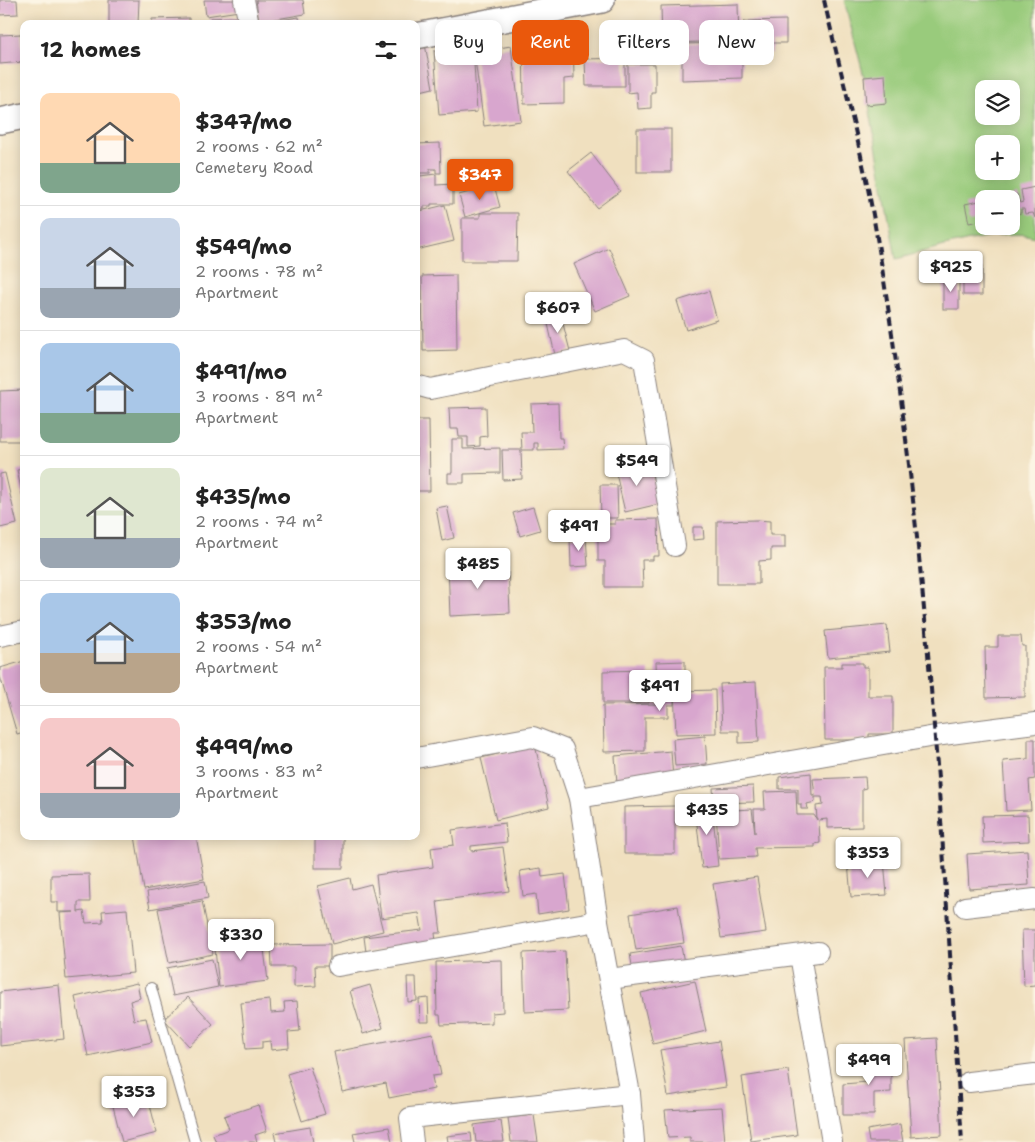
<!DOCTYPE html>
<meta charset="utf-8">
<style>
:root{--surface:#fff;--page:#f6f6f6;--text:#222;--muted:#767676;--line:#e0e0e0;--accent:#ea580c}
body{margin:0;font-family:"Shantell Sans",sans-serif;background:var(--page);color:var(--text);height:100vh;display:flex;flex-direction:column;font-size:19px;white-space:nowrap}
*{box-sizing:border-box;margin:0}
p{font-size:16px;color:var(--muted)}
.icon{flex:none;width:28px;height:28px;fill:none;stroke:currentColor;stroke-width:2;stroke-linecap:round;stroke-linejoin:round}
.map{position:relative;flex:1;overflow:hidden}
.panel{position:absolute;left:20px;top:20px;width:400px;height:820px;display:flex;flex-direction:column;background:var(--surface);border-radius:10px;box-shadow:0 2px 12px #0003}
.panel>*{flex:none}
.top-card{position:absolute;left:435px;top:20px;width:475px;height:45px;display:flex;gap:10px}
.buttons{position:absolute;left:975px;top:80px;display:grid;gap:10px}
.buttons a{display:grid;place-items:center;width:45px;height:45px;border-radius:10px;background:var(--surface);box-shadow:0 2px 12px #0003;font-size:25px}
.price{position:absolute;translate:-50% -42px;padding:0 11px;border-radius:5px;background:#fff;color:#222;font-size:16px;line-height:32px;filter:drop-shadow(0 1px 2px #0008)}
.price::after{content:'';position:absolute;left:50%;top:30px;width:15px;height:11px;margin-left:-8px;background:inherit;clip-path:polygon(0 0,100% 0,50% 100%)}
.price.current{background:var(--accent);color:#fff}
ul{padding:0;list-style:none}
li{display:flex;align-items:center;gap:15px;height:125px;padding:0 20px}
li+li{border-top:1px solid var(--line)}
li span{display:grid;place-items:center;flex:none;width:140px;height:100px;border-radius:10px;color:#555}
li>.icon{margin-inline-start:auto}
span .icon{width:60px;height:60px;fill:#fffc;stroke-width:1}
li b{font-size:21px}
h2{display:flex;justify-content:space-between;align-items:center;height:60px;padding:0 20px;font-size:21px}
.chip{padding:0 18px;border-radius:10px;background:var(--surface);box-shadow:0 2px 12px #0003;font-size:18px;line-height:45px}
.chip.current{background:var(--accent);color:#fff}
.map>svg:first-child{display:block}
</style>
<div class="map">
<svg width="1035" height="1142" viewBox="0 0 1035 1142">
<rect width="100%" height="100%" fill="#fcf5e5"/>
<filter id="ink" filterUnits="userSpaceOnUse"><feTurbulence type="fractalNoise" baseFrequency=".02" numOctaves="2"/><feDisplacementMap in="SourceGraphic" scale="10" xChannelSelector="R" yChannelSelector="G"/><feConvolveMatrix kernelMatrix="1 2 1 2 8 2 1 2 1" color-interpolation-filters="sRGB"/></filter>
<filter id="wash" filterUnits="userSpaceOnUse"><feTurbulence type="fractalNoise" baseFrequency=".0096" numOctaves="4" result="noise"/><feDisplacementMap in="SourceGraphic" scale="20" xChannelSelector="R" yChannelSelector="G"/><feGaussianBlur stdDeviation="1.12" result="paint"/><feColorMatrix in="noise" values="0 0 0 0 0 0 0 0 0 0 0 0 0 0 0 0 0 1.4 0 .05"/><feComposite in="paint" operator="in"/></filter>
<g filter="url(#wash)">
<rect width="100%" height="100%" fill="#f0e0bf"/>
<!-- green -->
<path fill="#99cb7b" stroke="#5e765b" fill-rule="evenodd" d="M844,0H1035V237C1003,226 929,251 896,259L864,77ZM984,89H1011V116H984ZM984,144H1011V171H984ZM984,199H1011V226H984Z"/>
<g id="blocks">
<!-- building -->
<g fill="#d8a6ce">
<polygon points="0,0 17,0 18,14 0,15"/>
<polygon points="109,0 139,0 138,24 109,24"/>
<polygon points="204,0 237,0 239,11 206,16"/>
<polygon points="256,0 303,0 305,14 259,22"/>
<polygon points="738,4 739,41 662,43 661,6"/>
<polygon points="243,17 243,24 210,24 210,18"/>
<polygon points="299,17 300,24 262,24 262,23"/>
<polygon points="189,18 189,24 152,24 152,19"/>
<polygon points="786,20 786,43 772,43 772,54 745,55 744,21"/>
<polygon points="573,32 574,78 564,79 564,103 524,104 523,33"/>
<polygon points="21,34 23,62 0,64 0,35"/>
<polygon points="742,43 742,78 682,80 682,44"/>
<polygon points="425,44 433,88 416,92 416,46"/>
<polygon points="511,46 521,121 484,126 474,52"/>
<polygon points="473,48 477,112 439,115 434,51"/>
<polygon points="625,58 625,86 586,86 585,59"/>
<polygon points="628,64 655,64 655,92 651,92 651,108 638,109 637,92 628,93"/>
<polygon points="885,75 887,103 866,105 864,77"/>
<rect x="637" y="129" width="34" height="43"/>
<polygon points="440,143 441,173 436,173 436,169 430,169 430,173 420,173 420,176 436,174 436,185 453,184 453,204 431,204 431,206 424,206 424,209 416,209 416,144"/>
<polygon points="591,153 620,191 597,208 568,171"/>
<polygon points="494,185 500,207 465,217 459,195"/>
<polygon points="1035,187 1035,218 1033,213 1025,214 1024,209 1021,209 1021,213 1011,215 1011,199 998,199 1017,194 1020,203 1023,202 1021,190"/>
<polygon points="984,200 984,220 969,223 965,204"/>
<polygon points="445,205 454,241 416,250 416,212"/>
<polygon points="480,213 518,213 517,261 462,261 462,218 480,218"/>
<polygon points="609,248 630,296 595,311 574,264"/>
<polygon points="982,265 982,295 963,295 963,266"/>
<polygon points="456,275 457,350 423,351 422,276"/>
<rect x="943" y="277" width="16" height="32"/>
<polygon points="709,291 717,320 686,330 677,301"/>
<polygon points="560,312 570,351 555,355 546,315"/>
<polygon points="24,390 24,441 0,441 0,391"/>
<polygon points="558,403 559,438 562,438 563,449 538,450 538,443 534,443 534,450 522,450 521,432 532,432 531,404"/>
<polygon points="486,407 487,436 480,437 480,446 468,447 468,437 459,437 458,429 450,429 449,408"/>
<polygon points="416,420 429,420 430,491 416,491"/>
<polygon points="452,439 463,439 463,449 500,448 500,473 464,474 464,483 448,483 448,473 452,473"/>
<polygon points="502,450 521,450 522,479 503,480"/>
<polygon points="649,461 659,504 625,512 615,469"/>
<polygon points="24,469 24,498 23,498 17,470"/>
<polygon points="5,473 17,524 0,528 0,474"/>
<polygon points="600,485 617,485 618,518 601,518"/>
<polygon points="447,506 454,538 442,541 436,508"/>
<polygon points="533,507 540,530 520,536 513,513"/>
<polygon points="658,519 659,556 653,556 653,560 642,560 643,587 605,587 605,561 598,561 598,524 615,524 615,520"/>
<polygon points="757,520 770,521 770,535 785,535 785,548 771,548 771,560 759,561 759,584 717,584 717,521"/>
<polygon points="693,527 703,527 704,539 693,540"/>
<polygon points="586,536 588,566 571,567 570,537"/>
<polygon points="478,563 479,569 508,567 510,613 450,616 448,565"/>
<polygon points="887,625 890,652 828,658 825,631"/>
<polygon points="998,636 1021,636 1022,646 1025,646 1025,697 986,698 985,647 998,647"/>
<polygon points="24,661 24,732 17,734 0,676 0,668"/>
<polygon points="685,661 685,686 679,686 679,691 715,690 716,733 676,734 674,690 674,705 668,705 668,717 645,717 645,751 604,752 603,705 662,704 661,691 657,687 656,662"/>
<polygon points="842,663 863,663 863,667 868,667 868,696 893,696 893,734 869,734 869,740 825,740 824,667 842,667"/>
<polygon points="649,670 649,703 603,703 603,671"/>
<polygon points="756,682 759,742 739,743 739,731 722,731 720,684"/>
<polygon points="705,736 707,764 675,766 673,739"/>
<polygon points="1028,739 1035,739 1035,779 1029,780 1031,810 1006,811 1003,761 1028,759"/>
<polygon points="535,745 549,807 496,820 481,758"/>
<polygon points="671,751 673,779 617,784 615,756"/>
<polygon points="811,773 812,796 815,796 813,779 865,777 866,788 862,789 862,827 827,828 827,819 819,820 820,843 815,844 815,847 755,848 756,857 719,859 716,811 752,809 755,833 754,809 765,809 764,792 796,791 797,815 814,815 817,820 816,806 823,805 822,797 815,797 815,802 807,804 808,809 801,809 801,804 798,804 798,789 779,789 779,777"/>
<polygon points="753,786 754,802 714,803 713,788"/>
<polygon points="712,805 718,866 702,868 695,807"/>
<polygon points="675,806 675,854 624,854 624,807"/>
<polygon points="1028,815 1029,841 983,843 982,816"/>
<polygon points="505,823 507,842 471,846 471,851 503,847 509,891 437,901 441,933 435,933 436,942 366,952 364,937 422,930 419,913 381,918 376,875 433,867 431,848 454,845 452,830"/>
<polygon points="135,836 196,836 204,879 144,890"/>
<rect x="315" y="836" width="28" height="32"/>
<polygon points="1027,850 1029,885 969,889 967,854"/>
<polygon points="884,860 887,895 851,897 848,863"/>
<polygon points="541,868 542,877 565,874 569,909 538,914 536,894 523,896 520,871"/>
<polygon points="89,874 90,902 78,902 78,912 84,911 86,923 103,922 102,911 127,909 133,973 66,979 60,913 74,912 58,912 58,902 51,902 51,875"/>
<polygon points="757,877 766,932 721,938 713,884"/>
<polygon points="350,878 352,889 371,884 383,931 332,944 318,886"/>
<polygon points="205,881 208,898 150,909 147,892"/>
<polygon points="202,901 213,954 169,963 158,909"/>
<polygon points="678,906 684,943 636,950 630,914"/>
<polygon points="262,919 262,932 216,935 216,923"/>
<polygon points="1022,930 1035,930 1035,985 1024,986"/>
<polygon points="262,934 268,981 219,987 214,940"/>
<polygon points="330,944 330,966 315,966 316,986 294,987 294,967 272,967 271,945"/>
<polygon points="681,946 684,963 633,971 630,954"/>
<polygon points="565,951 568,1010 525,1012 523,953"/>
<polygon points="212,959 218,987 173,996 167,968"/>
<polygon points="502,960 503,1012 492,1013 492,1023 441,1025 440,1015 437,1015 436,962"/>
<polygon points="407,977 416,977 417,1001 408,1002"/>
<polygon points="695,981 706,1031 653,1044 641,993"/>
<polygon points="137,983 140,998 130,1001 134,1020 146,1018 152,1042 88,1056 75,997"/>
<polygon points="59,985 64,1039 0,1046 0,992"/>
<polygon points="370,985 383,1028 363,1034 350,991"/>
<polygon points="188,997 213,1024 189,1046 164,1019"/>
<polygon points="428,998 429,1022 420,1022 419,999"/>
<polygon points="270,1000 271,1013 285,1012 284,1002 297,1001 300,1031 288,1032 289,1048 271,1050 270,1041 262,1042 262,1048 246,1049 241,1003"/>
<polygon points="433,1033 441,1075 432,1076 434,1089 389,1098 386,1083 342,1092 334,1052"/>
<polygon points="937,1038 942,1135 911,1137 905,1040"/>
<polygon points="719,1041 726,1087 668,1096 660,1050"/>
<polygon points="868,1053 891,1053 891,1092 874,1093 874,1115 843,1115 843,1084 868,1082"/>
<polygon points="310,1067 325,1114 302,1121 287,1074"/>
<polygon points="788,1070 797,1135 751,1141 742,1077"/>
<polygon points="147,1093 157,1133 122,1142 112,1102"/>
<polygon points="258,1105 267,1131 255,1135 257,1142 216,1142 213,1135 229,1129 224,1116"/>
<polygon points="722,1107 725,1142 690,1142 690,1137 668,1138 665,1110"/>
<polygon points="534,1115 538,1142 511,1142 508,1118"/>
<polygon points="501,1121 504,1142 476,1142 474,1125"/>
<polygon points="900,1124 903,1142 869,1142 867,1130"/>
<polygon points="310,1127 313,1142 276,1142 274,1133"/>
<polygon points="389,1127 392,1142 355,1142 353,1133"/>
<polygon points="471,1133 472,1142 448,1142 447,1136"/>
</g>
</g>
</g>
<g filter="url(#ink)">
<use href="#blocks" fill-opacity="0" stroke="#89817d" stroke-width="1"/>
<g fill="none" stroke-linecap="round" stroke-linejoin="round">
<!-- service casing -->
<g stroke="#89817d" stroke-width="12">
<polyline id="service" points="151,988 195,1142"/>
</g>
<!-- minor casing -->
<g stroke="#89817d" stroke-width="22">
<g id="minor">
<polyline points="244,0 249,24"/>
<polyline points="416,385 430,389 624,350 644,360 675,546"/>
<polyline points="0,636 24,631"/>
<polyline points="416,758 533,737 563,749 579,798 598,921 630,1094 634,1142"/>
<polyline points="579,798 935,736 1035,723"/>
<polyline points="965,907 1035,899"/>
<polyline points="800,955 832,1142"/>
<polyline points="338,966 598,921"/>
<polyline points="609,979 818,952"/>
<polyline points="969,1082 1035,1074"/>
<polyline points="413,1142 410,1118 630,1094"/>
</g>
</g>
<!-- tertiary casing -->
<g stroke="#89817d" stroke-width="28">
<g id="tertiary">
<polyline points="416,36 602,0"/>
<polyline points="0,121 24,116"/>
</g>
</g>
<!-- service -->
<use href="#service" stroke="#fff" stroke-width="10"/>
<!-- minor -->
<use href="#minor" stroke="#fff" stroke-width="20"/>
<!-- tertiary -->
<use href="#tertiary" stroke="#fff" stroke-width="25"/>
<!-- rail -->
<path stroke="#22223b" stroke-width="4" stroke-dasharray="8 4" stroke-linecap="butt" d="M824,0C841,75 862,150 875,226C927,529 942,836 962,1142"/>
</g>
</g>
</svg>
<div class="buttons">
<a><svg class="icon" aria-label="layers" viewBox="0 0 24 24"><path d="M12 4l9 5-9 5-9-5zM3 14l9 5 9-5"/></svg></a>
<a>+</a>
<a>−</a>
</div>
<b class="price current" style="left:480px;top:201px">$347</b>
<b class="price" style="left:951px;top:293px">$925</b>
<b class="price" style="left:558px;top:334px">$607</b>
<b class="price" style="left:637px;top:487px">$549</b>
<b class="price" style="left:579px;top:552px">$491</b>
<b class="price" style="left:478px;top:590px">$485</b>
<b class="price" style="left:660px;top:712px">$491</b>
<b class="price" style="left:707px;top:836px">$435</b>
<b class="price" style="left:868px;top:879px">$353</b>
<b class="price" style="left:241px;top:961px">$330</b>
<b class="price" style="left:869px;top:1086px">$499</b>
<b class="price" style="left:134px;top:1118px">$353</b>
<div class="top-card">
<a class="chip">Buy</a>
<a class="chip current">Rent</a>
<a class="chip">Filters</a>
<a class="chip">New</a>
</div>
<section class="panel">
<h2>12 homes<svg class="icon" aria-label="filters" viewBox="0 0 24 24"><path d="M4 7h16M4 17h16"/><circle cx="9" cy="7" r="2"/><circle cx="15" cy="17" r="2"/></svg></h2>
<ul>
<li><span style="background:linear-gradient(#ffd9b3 70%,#7fa58c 0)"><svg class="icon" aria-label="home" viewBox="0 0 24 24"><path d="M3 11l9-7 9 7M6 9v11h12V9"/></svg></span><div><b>$347/mo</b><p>2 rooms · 62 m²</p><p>Cemetery Road</p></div></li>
<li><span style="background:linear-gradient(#c9d6e8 70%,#9aa5b1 0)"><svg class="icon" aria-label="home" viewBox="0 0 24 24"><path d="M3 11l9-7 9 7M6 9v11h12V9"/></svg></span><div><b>$549/mo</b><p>2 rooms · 78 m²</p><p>Apartment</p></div></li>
<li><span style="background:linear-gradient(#a9c7e8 70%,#7fa58c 0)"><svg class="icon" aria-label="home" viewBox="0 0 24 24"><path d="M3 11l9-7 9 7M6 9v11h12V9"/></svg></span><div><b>$491/mo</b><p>3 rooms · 89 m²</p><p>Apartment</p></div></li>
<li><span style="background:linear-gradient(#dfe7d0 70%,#9aa5b1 0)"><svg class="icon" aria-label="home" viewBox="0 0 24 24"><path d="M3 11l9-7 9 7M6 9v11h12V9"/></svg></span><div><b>$435/mo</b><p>2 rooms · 74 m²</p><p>Apartment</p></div></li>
<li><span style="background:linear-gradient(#a9c7e8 60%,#b9a48a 0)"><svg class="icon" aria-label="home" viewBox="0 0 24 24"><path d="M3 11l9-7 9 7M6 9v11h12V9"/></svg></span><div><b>$353/mo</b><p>2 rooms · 54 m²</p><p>Apartment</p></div></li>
<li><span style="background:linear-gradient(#f6c9c9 75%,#9aa5b1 0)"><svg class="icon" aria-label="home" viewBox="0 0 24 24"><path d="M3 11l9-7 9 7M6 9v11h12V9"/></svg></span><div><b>$499/mo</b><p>3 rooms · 83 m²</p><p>Apartment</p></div></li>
</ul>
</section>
</div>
